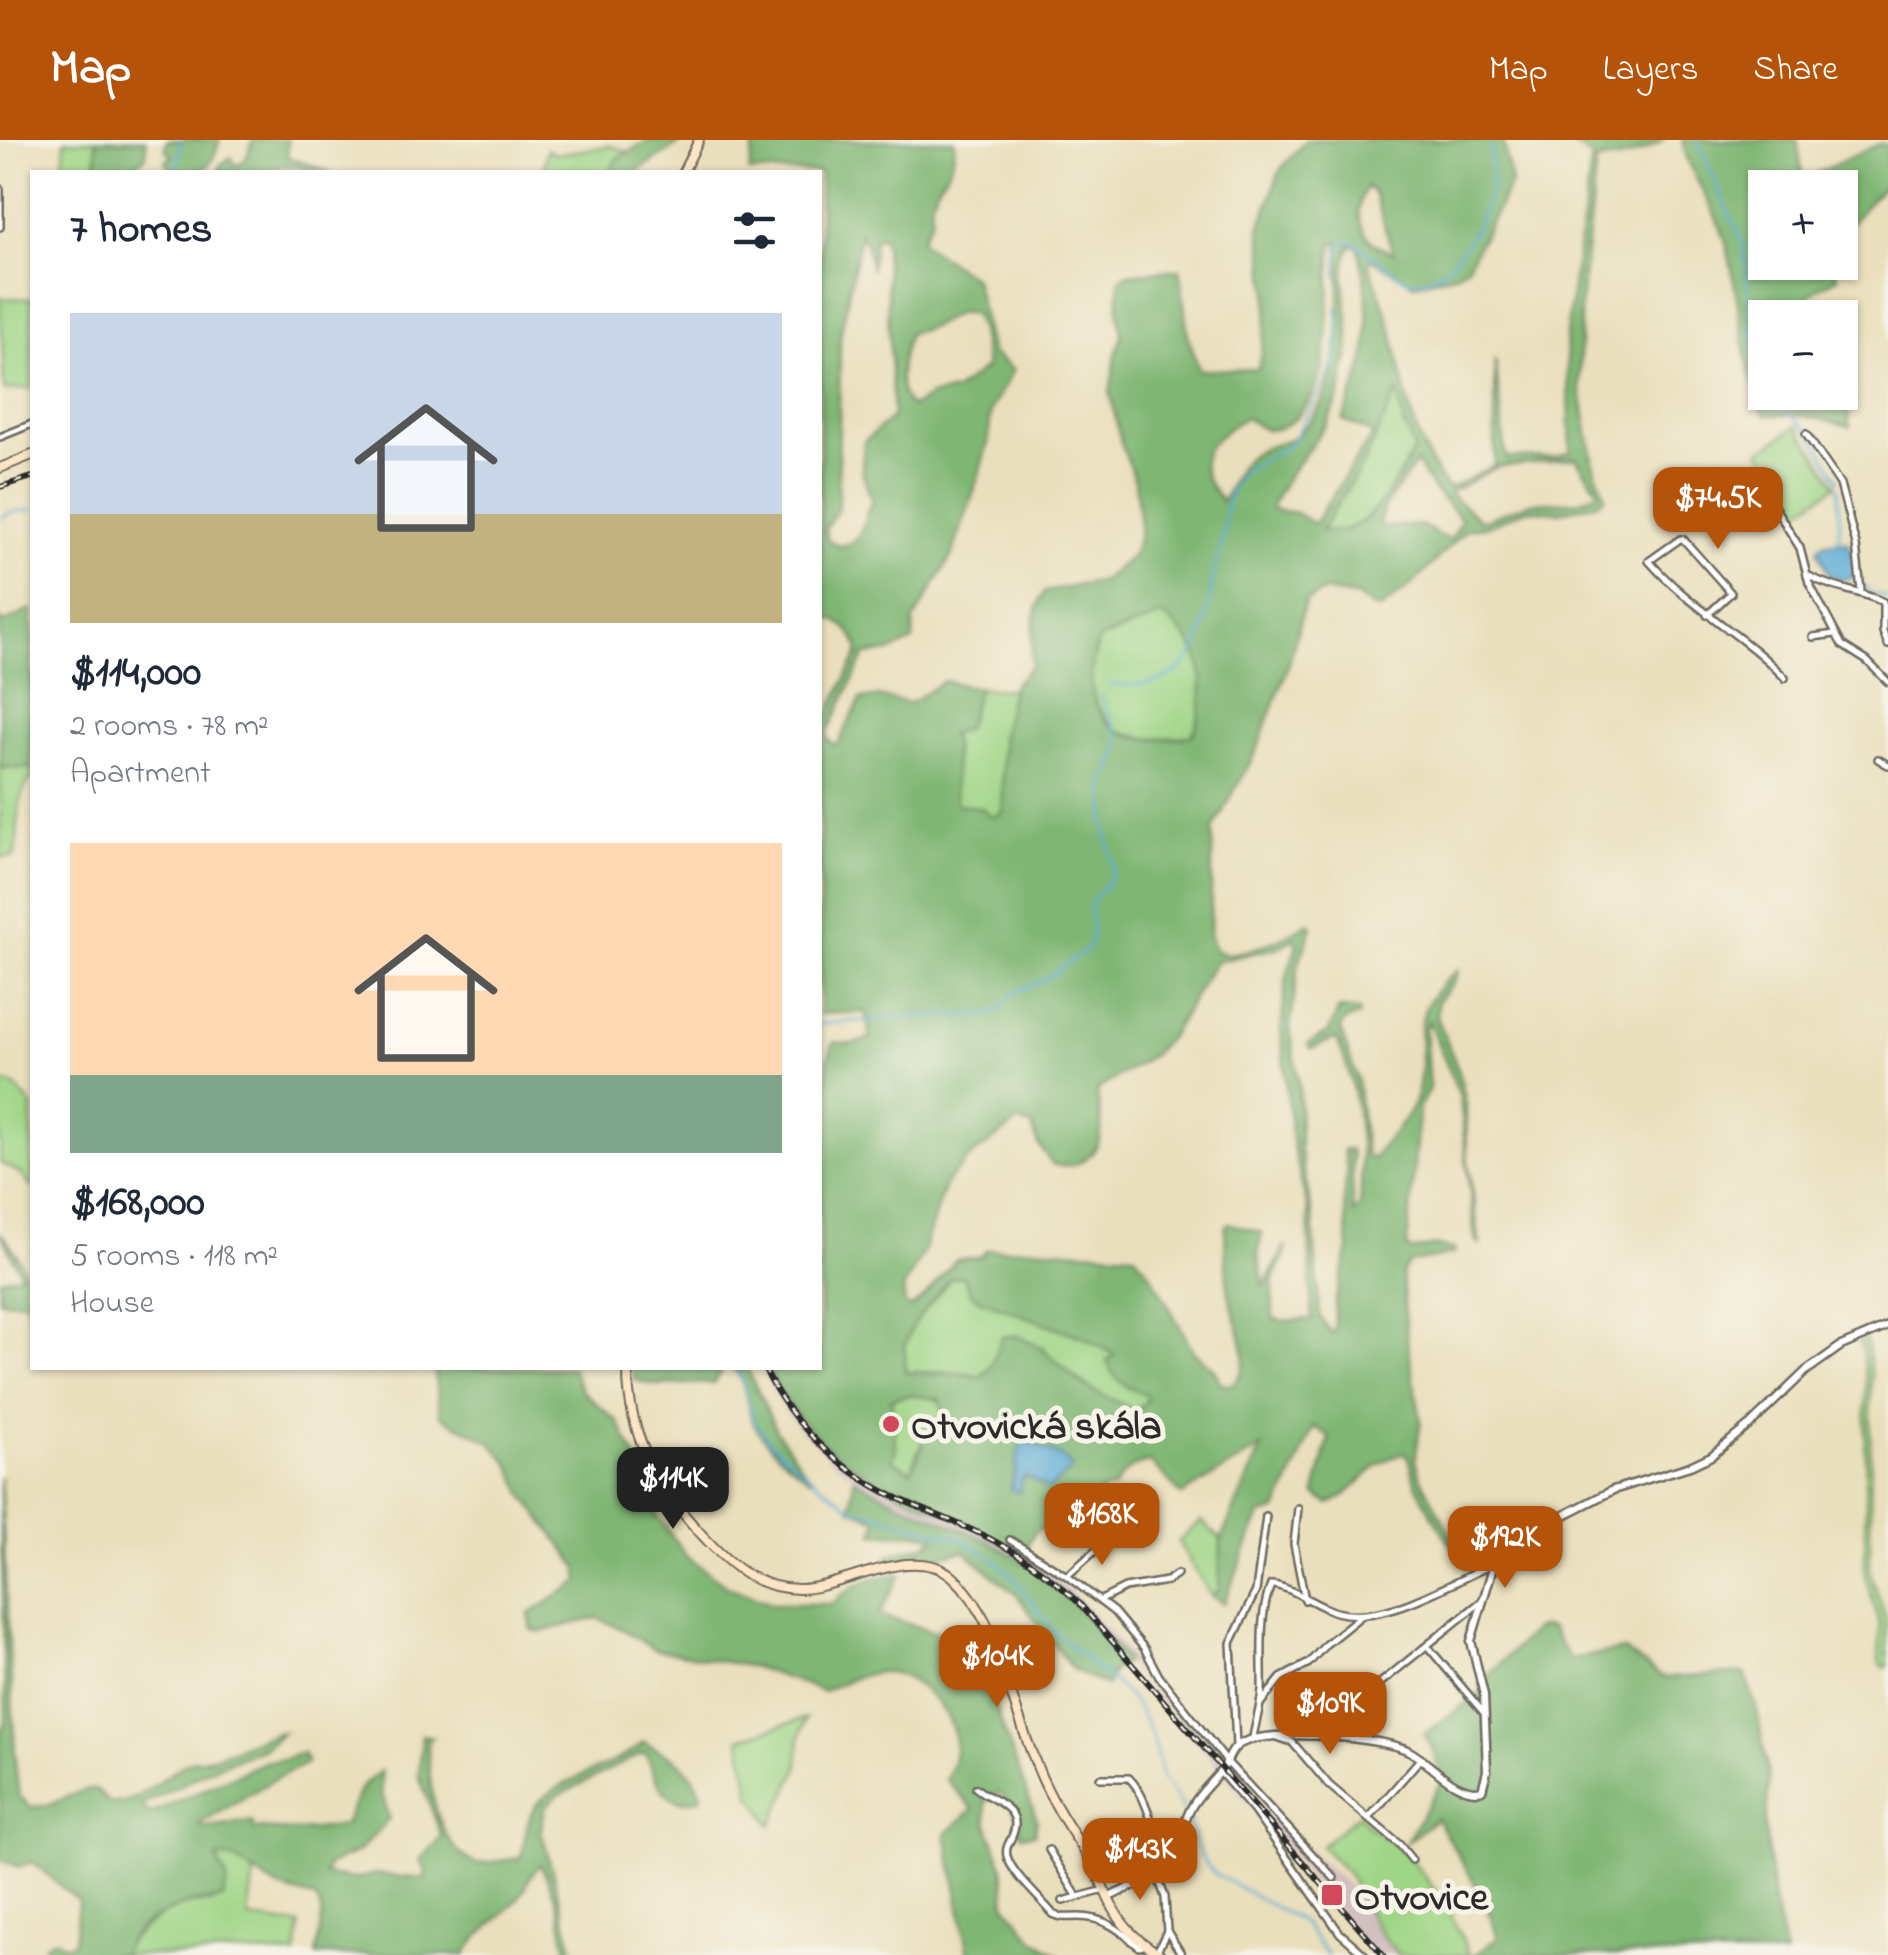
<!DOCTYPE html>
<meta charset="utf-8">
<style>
:root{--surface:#fff;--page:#f2f2f3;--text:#1f2937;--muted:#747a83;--accent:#b45309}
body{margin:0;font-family:"Indie Flower",sans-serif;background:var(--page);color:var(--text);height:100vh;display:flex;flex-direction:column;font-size:38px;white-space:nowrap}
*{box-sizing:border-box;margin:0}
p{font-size:32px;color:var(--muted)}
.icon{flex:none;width:55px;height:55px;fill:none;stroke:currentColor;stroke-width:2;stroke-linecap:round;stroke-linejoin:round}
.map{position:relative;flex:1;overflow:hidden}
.side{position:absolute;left:30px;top:30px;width:792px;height:1200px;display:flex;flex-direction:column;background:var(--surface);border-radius:0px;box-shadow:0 2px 8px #0004}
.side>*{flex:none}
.fabs{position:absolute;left:1748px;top:30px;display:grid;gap:20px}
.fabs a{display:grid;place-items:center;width:110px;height:110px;border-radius:0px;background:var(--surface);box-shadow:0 2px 8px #0004;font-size:50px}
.price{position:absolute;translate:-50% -85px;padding:0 22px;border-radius:20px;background:var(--accent);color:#fff;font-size:32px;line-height:65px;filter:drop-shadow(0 2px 5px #0008)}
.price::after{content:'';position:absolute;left:50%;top:60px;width:30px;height:22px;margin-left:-15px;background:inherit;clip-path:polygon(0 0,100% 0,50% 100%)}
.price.selected{background:#222;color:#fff}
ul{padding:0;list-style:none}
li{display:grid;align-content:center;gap:20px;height:530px;padding:0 40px}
li span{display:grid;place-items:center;height:310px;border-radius:0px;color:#555}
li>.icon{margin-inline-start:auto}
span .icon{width:180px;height:180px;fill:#fffc;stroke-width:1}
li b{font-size:42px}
h2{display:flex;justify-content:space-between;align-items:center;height:120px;padding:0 40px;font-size:42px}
header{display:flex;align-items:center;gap:60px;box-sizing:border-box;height:140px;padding:0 50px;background:var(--accent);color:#fff}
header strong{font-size:48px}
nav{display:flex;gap:55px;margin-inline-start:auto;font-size:35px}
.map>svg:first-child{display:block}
</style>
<header>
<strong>Map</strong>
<nav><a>Map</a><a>Layers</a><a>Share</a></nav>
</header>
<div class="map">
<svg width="1888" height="1815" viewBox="0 0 1888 1815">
<rect width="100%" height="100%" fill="#f7f3e8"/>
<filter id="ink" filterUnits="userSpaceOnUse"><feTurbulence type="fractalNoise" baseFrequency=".01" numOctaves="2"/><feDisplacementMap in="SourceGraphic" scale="20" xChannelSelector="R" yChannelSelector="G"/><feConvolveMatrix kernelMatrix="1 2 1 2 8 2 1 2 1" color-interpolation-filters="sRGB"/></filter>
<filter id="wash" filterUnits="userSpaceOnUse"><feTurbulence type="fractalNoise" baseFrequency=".0048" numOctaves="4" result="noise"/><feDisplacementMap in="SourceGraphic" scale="40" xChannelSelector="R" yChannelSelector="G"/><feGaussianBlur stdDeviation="2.25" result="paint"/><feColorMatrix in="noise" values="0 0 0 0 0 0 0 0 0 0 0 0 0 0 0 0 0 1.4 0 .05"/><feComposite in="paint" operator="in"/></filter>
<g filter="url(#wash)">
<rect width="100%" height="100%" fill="#eadfbc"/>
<!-- industrial -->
<polygon fill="#d2bfc0" points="760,1228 768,1228 806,1285 858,1332 898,1354 1000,1399 1037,1423 1081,1460 1274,1680 1347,1744 1398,1815 1374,1815 1223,1633 1076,1465 1033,1429 996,1406 881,1354 838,1326 800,1290 781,1266"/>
<!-- green -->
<g fill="#9fd586" stroke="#658058" stroke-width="2.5">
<polygon points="65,0 96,0 97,32 63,32"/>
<polygon points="610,6 628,11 616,19 610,32 543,32 547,9 555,14"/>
<polygon points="0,158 32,159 32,248 4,250"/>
<path d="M1397,249L1414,310C1391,346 1371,399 1320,390L1365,321Z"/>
<polygon points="1797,286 1837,345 1800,370 1760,311"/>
<path d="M1163,475C1175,486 1188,496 1195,510C1206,531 1203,576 1192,596L1148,599L1115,590L1093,560L1088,541L1099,499Z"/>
<path d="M978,548L1014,550L1001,596L1003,668L998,677C984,676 978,665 957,664C947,644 956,616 950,594L966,589Z"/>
<path d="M0,628H32V638C13,655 21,694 14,717H0Z"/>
<polygon points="0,941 15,946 32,966 32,1048 20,1033 0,1023"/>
<path d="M963,1136L971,1154L1083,1197L1116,1215L1108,1219L1125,1246L1146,1255L1147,1261L1138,1269H1131L1092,1250L1052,1221L1045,1209L1015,1195C1004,1207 991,1230 980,1237C954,1230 929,1233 905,1232V1205L912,1185L951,1138Z"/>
<polygon points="1866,1199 1871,1234 1870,1432 1886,1479 1888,1526 1885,1528 1879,1523 1880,1485 1865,1435 1866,1241 1862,1208 1858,1202"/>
<polygon points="907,1255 936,1258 943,1266 940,1282 922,1296 923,1305 917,1312 911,1331 892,1320 896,1308 890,1259"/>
<polygon points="1201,1381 1221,1399 1219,1451 1211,1456 1178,1402"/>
<polygon points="806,1578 800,1596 798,1629 771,1685 751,1655 740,1598"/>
<polygon points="1359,1674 1367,1685 1408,1715 1444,1762 1470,1815 1398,1815 1377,1789 1348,1734 1321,1706"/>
<path d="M216,1717C230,1718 246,1720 254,1734L248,1779L300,1785L296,1815L228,1812L207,1815H123L124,1806C147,1784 176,1758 210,1763L218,1724Z"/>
</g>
<!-- forest -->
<g fill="#7fb673" stroke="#55704f" stroke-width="2.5" fill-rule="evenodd">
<path d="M96,0H146V16C132,30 116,33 97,32Z"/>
<path d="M167,0H220C209,32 206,33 173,32L165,21L172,17L165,9Z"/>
<polygon points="253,0 288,0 287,17 331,32 281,25 275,32 219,32 220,25 231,17 236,26 246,19"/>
<polygon points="649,0 685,0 636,32 610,32 616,19"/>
<path d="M755,0H954C957,31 939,35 932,60C931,65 932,71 932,76C931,83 924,92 921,98L925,105L974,138L991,213L1013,230L991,270L988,303L974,351L952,415L914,480L913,501L889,512L865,515L826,596L833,605L838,604L861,559L877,557L910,563L944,541L978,548L966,589L950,594C959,615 950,643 957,664L981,668L993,677L1002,674L1003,666L1002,594L1013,545L1031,526C1033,500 1031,475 1044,452L1102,441L1132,416L1138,400L1140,386L1135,341L1121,303L1110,253L1116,214L1122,195L1118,171L1120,139L1128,134L1180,129L1188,197L1199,230L1258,229L1267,178L1268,148L1260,88L1280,30L1306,0H1503L1511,43L1468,125L1457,133L1414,144L1372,119L1368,122C1376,146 1387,170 1393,195C1406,250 1411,301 1446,347H1452L1495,325V219L1506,318L1557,317L1571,312L1566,194L1592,17L1565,0H1664C1643,11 1622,23 1599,20L1596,24L1580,166V246L1595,331L1606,356L1597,363L1560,372L1528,369L1485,387L1466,389L1416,441L1382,468H1374L1356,456L1324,451L1305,462L1288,527L1256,612L1213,689L1210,797C1212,803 1212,807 1217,811C1232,822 1295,794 1308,783L1312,786L1298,826L1290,888L1299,945L1300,1010L1313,1079L1320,1177L1331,1193L1335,1189V1162L1349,1109L1344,1061L1347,1030L1343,1010H1350L1352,1014L1353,1073L1360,1066C1364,1012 1359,948 1336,898L1311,909L1308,904L1329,892L1339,869L1359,871V876L1344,881L1340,889L1357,938L1366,1016L1373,1019C1385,998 1407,983 1415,961C1434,904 1396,880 1458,830L1455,841L1438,860L1437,877L1459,932L1466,963L1467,1015L1480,1104L1475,1100L1460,956L1429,882L1425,888L1429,948L1419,968L1407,1108L1411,1111L1436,1106L1455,1110L1453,1114L1409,1123L1402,1133L1407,1200L1421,1281L1415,1319L1421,1339L1455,1402L1472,1425L1469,1429C1449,1404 1430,1373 1416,1344C1411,1333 1413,1323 1406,1313C1367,1321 1357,1356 1328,1364L1315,1354L1329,1297L1314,1286L1277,1371L1260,1375L1224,1463L1211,1456L1219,1450L1221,1399L1262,1307L1182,1355L1150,1322C1130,1325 1123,1332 1113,1349H1106L1082,1367L1035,1392L1023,1414C921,1350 828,1349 768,1228H820V1006L827,973V921L834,902L851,904L870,899L866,872L820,874V583H824L859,512C857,494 838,476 820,478V32H749ZM1367,46L1374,53L1393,113C1362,103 1349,74 1367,46ZM860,94L866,102L871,130L874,98L883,97L885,108L893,277L864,301L862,331L872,362C860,379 869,400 840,406L828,401L825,388L838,369L840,197ZM1338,101C1340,159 1348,249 1299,293C1289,302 1276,304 1264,308C1239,317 1234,341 1222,361C1187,323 1205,302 1244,278C1251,280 1257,287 1264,289C1274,292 1286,286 1293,280C1340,240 1324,159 1333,103ZM1351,105L1357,106C1368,137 1372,195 1363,227C1357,245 1349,263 1343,280L1373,294L1314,384L1296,373L1271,369C1288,323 1334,292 1343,242C1346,228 1349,211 1349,196C1350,168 1336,132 1351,105ZM958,173H973L980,190L986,227L955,251L930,256L911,267C892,251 902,215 908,194L931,187ZM1397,251L1404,288L1407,289L1414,310C1391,346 1371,399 1321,390L1365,321ZM1576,318L1599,352L1579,361L1529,363L1481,381L1451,355V352L1497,327ZM1416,322L1433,350L1462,379L1450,399C1438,398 1437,392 1426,388C1413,382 1396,388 1382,387L1379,382L1384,368ZM1163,475C1175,486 1188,496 1195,511C1206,531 1203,576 1192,596C1179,597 1165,600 1151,599C1094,597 1081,545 1099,499ZM1294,799L1297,804L1286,839L1281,891L1292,1002L1308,1070L1312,1179L1283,1181L1273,1178C1273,1164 1271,1146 1276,1132C1281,1121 1286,1120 1285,1107L1264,1146L1258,1115L1262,1093L1228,1083L1225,1088C1226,1110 1225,1132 1229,1153C1233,1180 1260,1224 1231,1245L1221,1243L1213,1228L1194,1212L1151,1134L1134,1114L1033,1108L986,1110L982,1116L956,1120L924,1157L910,1168L905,1165L903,1149L922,1115L945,1044L969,1018L1018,982L1032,986L1038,1004L1052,1024C1074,1031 1098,1017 1101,992C1103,978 1097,964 1097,950L1152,915L1171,895L1215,822L1279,807ZM963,1136L971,1154L979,1159L1082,1197L1115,1215L1107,1221C1112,1240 1129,1249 1146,1255L1147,1260L1138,1269H1131C1117,1261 1102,1256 1088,1248C1062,1232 1036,1189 1002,1197L990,1228L980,1237C963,1232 951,1233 935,1234C924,1234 919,1230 908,1233L905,1231V1205L913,1185L950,1138ZM907,1255L940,1259C949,1278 931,1284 922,1296L923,1305L911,1331L892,1320L896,1308L891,1259Z"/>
<path d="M1682,0H1797L1802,32L1807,38L1881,3L1888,6V41L1840,95V48H1765V122L1833,123L1838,138C1817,149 1804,152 1804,177L1765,178V252L1835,253L1848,271L1850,287L1807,276L1765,275C1739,221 1742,158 1725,100C1714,64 1690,37 1682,0Z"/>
<polygon points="32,469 32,628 0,628 0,479 3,483"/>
<path d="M0,1092C26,1120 33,1150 32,1187L27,1160L0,1161V1139L21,1134Z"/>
<path d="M434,1228H572L581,1250L618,1282L656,1357L652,1368L686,1416L728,1447L774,1464H832C855,1442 869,1437 901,1434L879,1475L960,1499L980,1526L1037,1680L1034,1694L1021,1695C1017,1678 1014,1663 998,1652L985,1662L987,1684L1003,1726L1006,1764L1033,1798L1058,1815H969L946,1694L973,1669L946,1639C955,1623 958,1605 952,1587C944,1563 908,1530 883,1532C862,1533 842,1543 823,1551L754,1527L653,1509L626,1491L598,1478L539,1492L532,1490L529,1474L580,1441L578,1427L524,1356L510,1324L490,1302L440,1276Z"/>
<polygon points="633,1228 723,1228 714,1243 658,1245 634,1240"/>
<path d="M733,1228H747L777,1292L811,1340C789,1324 765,1306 753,1281C745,1263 747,1242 733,1228Z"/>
<path d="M0,1336L16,1632L19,1655L29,1666C53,1672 84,1641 98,1651C102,1655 105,1660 110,1663C138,1666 163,1636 186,1623C194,1618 206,1620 216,1616C239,1608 259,1596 283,1592L263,1609L215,1627L141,1666L150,1674L264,1622L285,1619L302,1613L307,1623L271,1641L199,1685C218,1691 234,1680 253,1683L254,1689L301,1691L344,1685L362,1646L381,1631L382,1653L389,1679L359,1711L329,1725L324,1735L355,1739L375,1734L424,1739L426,1732L420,1720L442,1697L419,1636L422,1595L432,1597L428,1600C428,1640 434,1706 477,1724L521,1718C525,1703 525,1687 532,1672C546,1641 615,1629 644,1602C674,1618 691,1624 702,1657C664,1673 658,1641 646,1614H641L557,1656L545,1666L541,1690L575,1815H568L556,1758L541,1725C530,1731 528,1746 519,1757C503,1777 478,1792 465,1815H316L322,1778L320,1766L314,1758L279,1748L232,1718H217C221,1738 233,1730 223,1758C212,1763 203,1760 192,1763C168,1770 127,1788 123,1815H50L44,1805L55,1799L66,1806L74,1802L78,1761L33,1722L18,1727L0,1719V1593L6,1582Z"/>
<path d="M854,1338C898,1366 948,1380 994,1404C1047,1433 1088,1476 1127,1521L1112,1532L1107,1546L1072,1529L1016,1454L964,1411L923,1420L886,1421L889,1415L926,1405L935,1397C918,1390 893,1396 873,1393L878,1380L851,1369Z"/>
<polygon points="1542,1487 1551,1489 1570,1519 1624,1510 1660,1536 1669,1538 1745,1533 1757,1571 1769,1641 1765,1688 1773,1760 1785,1815 1474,1815 1498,1798 1483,1757 1436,1678 1405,1704 1442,1640 1432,1607 1424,1594 1485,1549 1486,1537 1534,1490"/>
</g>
<!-- water -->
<g fill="#5babd5" stroke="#436b80" stroke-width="2.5">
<polygon points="1839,401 1847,402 1855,417 1856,437 1842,440 1829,435 1818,410 1822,404"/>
<polygon points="1028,1302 1062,1317 1073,1328 1049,1350 1025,1336 1021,1341 1020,1353 1011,1350 1019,1308"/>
</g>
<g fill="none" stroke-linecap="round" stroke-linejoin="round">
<!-- stream -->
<g stroke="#5babd5" stroke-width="2.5">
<polyline points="1591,0 1600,5 1626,0"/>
<polyline points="1697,0 1743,104 1756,224 1765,250"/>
<polyline points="176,32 181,0"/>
<path d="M1337,135L1339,107L1350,101C1369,110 1391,135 1409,140C1448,149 1480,84 1489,55C1495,37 1488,18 1493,0"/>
<polyline points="1766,252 1812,294 1839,340"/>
<polyline points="1839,348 1839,400"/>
<polyline points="0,378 14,372 32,370"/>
<polyline points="1854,434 1870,452 1888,458"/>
<path d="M1109,545C1193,551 1203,509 1213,437C1216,422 1221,407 1224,392C1226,375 1225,356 1235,341C1249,320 1277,319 1292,301C1299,292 1305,279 1311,268C1332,232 1345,210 1337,168"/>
<polyline points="820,884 925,876 993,875 1015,852 1046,839 1088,808 1092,797 1090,764 1109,741 1114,729 1105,686 1105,641 1118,613 1119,597 1101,555"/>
<polyline points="738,1228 754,1281 770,1303 821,1345 850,1367 964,1400 994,1419 1014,1438 1055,1493 1125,1552 1138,1568 1152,1596 1162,1637 1185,1671"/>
<path d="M1188,1679C1195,1701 1198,1717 1215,1734L1302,1782L1327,1815"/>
</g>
</g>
</g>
<g filter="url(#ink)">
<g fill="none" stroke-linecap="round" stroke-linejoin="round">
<!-- minor casing -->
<g stroke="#6e6a5e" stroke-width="10">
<g id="minor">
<polyline points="0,49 0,87"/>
<polyline points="1806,294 1840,344 1856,405 1861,451"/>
<polyline points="0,297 32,284"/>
<polyline points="1772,363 1800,408 1809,443 1842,505 1867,521 1888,542"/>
<path d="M1807,435C1831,449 1858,450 1883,462"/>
<polyline points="1883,462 1883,492 1888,505"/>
<path d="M1707,475L1731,453L1683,399H1680L1649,421C1689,467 1743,494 1785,538"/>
<polyline points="1813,497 1835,494"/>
<polyline points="1878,619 1888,625"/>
<polyline points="1298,1368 1294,1404 1305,1460"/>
<polyline points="1010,1400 1067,1436 1114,1472 1144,1508 1159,1536 1227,1622 1334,1738"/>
<polyline points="1067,1436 1114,1394"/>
<polyline points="1101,1460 1125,1448 1167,1441 1177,1434"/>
<polyline points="1429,1508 1483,1572"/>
<polyline points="1260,1564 1281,1538 1309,1523 1326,1504 1362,1475"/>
<polyline points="1324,1595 1327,1586 1482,1461"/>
<path d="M1253,1597C1256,1581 1261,1565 1262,1549C1263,1516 1258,1477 1271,1445C1288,1445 1316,1466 1336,1472C1385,1485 1447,1444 1492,1425"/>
<polyline points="1277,1597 1292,1602 1329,1645 1400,1705 1412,1720"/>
<polyline points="1236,1606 1231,1503 1256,1451 1266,1376"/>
<polyline points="1220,1632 1253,1670 1340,1793 1365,1815"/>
<path d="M1100,1638H1129C1152,1661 1148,1696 1174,1712"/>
<path d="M976,1648C990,1660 1024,1667 1013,1694C1010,1703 1005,1706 1007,1716C1011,1733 1042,1760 1053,1774C1063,1779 1068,1777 1078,1777C1105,1777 1120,1790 1139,1807L1146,1805"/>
<polyline points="1368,1679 1421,1618"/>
<polyline points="1049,1710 1077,1756"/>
<polyline points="1157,1735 1165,1757 1167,1791 1182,1815"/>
<polyline points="1063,1761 1105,1750"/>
<polyline points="1157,1811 1167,1791"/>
</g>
</g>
<!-- tertiary casing -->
<g stroke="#6e6a5e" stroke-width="11">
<path id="tertiary" d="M1109,1757L1157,1735L1166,1727C1178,1709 1181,1689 1190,1670C1198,1653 1213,1642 1224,1627C1228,1621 1230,1612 1236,1607C1256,1586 1384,1597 1409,1611C1430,1622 1457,1657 1482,1650L1487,1631L1484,1555L1471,1501L1494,1424L1506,1405L1613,1350L1690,1326L1711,1316L1751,1284L1806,1231L1841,1206L1888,1186"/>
</g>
<!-- secondary casing -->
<g stroke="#6e6a5e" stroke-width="12">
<g id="secondary">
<polyline points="683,32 699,0"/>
<polyline points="0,328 32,315"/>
<path d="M628,1228C627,1295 658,1348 703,1396C730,1425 755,1448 798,1449C843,1449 913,1402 952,1436C991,1471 1001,1524 1017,1571C1028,1604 1040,1639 1058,1669C1069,1689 1083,1707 1094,1727C1104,1747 1111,1770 1126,1787C1136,1799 1148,1807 1161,1815"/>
</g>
</g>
<!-- minor -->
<use href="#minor" stroke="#fff" stroke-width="5"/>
<!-- tertiary -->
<use href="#tertiary" stroke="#fff" stroke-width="6"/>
<!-- secondary -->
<use href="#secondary" stroke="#fde5c5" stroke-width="8"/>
<!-- rail casing -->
<g stroke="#2b2b2b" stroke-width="6">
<g id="rail">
<polyline points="0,347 32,337"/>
<path d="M764,1228C791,1283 837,1329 893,1356C927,1372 964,1384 998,1403C1028,1419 1054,1440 1079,1463L1383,1815"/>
</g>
</g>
<!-- rail -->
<use href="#rail" stroke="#f7f3e8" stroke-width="2.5" stroke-dasharray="8" stroke-linecap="butt"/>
</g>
</g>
<!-- markers -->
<g fill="#d1495b" stroke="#f7f3e8" stroke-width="4">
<circle cx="891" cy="1284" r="10"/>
<rect x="1320" y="1743" width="24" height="24" rx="5"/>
</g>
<g text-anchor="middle" stroke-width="10" stroke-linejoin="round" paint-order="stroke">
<!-- poi labels -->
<g font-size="40" font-weight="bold" fill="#2b2b2b" stroke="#f7f3e8" text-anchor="start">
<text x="911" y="1298">Otvovická skála</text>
<text x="1354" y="1769">Otvovice</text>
</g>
</g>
</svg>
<div class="fabs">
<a>+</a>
<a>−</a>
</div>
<b class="price" style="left:1718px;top:412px">$74.5K</b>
<b class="price selected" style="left:673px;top:1392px">$114K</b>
<b class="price" style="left:1102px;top:1428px">$168K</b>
<b class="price" style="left:1505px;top:1451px">$192K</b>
<b class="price" style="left:997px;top:1570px">$104K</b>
<b class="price" style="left:1330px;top:1617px">$109K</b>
<b class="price" style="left:1140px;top:1763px">$143K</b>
<section class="side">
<h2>7 homes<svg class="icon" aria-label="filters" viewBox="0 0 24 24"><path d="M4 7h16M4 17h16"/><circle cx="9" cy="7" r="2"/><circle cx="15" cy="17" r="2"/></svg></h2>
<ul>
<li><span style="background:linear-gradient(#c9d6e8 65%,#c2b280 0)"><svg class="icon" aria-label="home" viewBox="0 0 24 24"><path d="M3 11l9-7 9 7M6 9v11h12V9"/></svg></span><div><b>$114,000</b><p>2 rooms · 78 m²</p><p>Apartment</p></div></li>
<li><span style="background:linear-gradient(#ffd9b3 75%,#7fa58c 0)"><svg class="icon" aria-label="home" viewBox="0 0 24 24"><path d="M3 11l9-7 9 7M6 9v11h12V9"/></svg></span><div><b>$168,000</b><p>5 rooms · 118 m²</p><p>House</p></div></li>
</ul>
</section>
</div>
